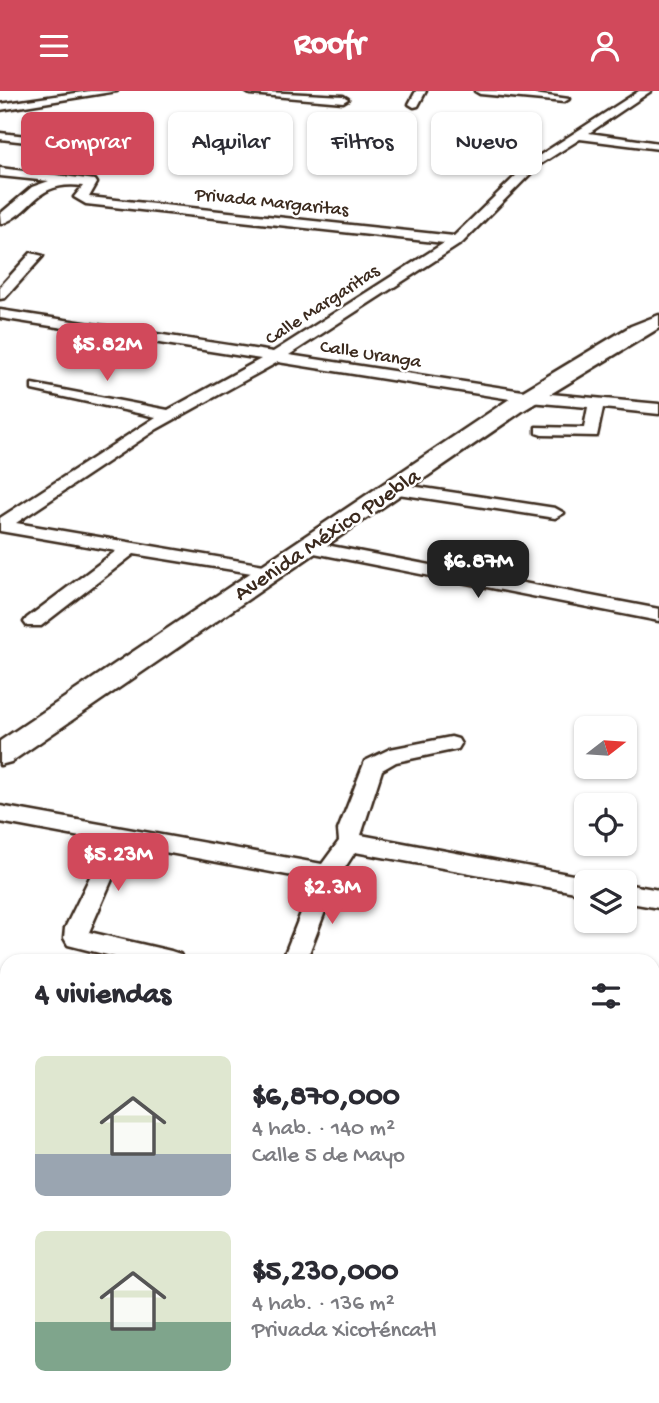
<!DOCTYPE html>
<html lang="es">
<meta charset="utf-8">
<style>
:root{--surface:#fff;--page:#f2f2f3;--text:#2b2b33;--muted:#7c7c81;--accent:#d1495b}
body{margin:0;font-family:"Gochi Hand",sans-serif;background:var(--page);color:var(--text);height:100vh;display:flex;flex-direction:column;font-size:26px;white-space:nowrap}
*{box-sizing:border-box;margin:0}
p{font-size:23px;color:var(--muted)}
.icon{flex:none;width:38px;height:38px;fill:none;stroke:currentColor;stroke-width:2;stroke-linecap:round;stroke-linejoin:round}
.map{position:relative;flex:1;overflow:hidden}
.side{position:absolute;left:0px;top:863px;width:660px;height:450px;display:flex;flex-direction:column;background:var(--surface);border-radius:21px 21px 0 0;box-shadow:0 2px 5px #0004}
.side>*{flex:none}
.hud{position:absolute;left:21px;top:21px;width:618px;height:63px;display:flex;gap:14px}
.needle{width:46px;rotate:73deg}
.controls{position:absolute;left:574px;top:625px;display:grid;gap:14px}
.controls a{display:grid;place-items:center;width:63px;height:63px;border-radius:10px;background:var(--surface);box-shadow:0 2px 5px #0004;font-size:35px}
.price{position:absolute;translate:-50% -60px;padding:0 16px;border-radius:14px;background:var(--accent);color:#fff;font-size:23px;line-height:46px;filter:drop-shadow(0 2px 4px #0008)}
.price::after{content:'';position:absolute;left:50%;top:42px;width:21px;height:16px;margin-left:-10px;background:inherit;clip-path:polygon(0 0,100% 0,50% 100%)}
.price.selected{background:#222;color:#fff}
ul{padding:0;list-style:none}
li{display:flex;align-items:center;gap:21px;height:175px;padding:0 35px}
li span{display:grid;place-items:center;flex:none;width:196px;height:140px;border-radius:10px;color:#555}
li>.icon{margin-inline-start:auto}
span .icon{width:84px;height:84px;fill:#fffc;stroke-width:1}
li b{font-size:30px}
h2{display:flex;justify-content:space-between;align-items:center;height:84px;padding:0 35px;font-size:30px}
.chip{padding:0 24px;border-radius:10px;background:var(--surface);box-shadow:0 2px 5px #0004;font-size:24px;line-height:63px}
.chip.selected{background:var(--accent);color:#fff}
header{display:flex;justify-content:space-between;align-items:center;height:91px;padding:0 35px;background:var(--accent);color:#fff;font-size:32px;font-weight:700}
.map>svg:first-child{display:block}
</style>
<header><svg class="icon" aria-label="menu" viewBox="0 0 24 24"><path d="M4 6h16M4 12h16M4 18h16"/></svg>Roofr<svg class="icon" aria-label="person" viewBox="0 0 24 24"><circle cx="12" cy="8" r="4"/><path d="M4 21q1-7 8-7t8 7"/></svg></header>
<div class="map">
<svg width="659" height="1312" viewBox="0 0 659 1312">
<rect width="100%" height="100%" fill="#fff"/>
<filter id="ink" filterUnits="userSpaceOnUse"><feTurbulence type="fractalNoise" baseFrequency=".0143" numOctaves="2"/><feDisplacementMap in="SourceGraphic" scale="14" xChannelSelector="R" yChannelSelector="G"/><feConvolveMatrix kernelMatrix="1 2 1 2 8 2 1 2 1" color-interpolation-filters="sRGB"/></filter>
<g filter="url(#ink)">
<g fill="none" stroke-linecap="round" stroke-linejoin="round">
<!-- street casing -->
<g stroke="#3b2a1e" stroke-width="5">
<g id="street">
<polygon points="90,0 117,0 0,19 0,13"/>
<polygon points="245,0 343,5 348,8 343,11 250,3"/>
<polygon points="416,0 426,0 418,15 414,16 409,13"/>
<polygon points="475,0 513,0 569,8 564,11 480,3"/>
<path d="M639,0H651L589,42L659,52V58L580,48L539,74L462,152L289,264L529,301L659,313V323L603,317L597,345L542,344L536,342V336L584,337L588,316L529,311L278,271L157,338L16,432L270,475L276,476L279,480L276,484L270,485L134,463L41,535H27L24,531L27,527L116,460L0,440V427L156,326L32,299V293L168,319L261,268L0,227V219L273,261L444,152L86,113L74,106L83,95C34,89 35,121 1,133L0,123L32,96L49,90L0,85V77L95,89L97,92L89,106L454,145L531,70Z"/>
<polygon points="0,42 80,51 86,54 80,57 0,48"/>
<polygon points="31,162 43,165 5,207 0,208 0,196"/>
<polygon points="391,392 555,417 564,422 555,427 385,401 383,397"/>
<polygon points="305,450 659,518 659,530 299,459 296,455"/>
<polygon points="451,646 458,648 461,653 458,658 396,671 382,679 361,744 594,788 596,791 586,791 586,803 355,761 337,789 306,870 282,870 314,789 127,754 89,841 171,860 180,863 183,870 131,870 68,854 64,847 65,837 107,751 0,731 0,715 322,773 339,750 338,739 365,670 390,658"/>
<polygon points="625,793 659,799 659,817 625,811"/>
<polygon points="135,1306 167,1306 165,1312 133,1312"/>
<polygon points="196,1306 254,1306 257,1312 199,1312"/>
</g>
</g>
<!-- secondary casing -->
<g stroke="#3b2a1e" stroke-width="5">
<polygon id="secondary" points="659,224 659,237 524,319 11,671 0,674 0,650 508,309 631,235"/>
</g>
<!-- street -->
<use href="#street" fill="#fff" fill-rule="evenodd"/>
<!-- secondary -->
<use href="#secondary" fill="#fff" fill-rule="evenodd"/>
</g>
</g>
<g text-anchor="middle" stroke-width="5" stroke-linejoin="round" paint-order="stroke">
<!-- far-street labels -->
<g font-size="19" fill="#3b2a1e" stroke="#fff">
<text transform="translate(272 109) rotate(6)" y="7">Privada Margaritas</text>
<text transform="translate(321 212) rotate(-33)" y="7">Calle Margaritas</text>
<text transform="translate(371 261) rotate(9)" y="7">Calle Uranga</text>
</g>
<!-- street labels -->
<g font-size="23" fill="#3b2a1e" stroke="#fff">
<text transform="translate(326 442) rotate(-34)" y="8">Avenida México Puebla</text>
</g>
</g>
</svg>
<div class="controls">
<a><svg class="needle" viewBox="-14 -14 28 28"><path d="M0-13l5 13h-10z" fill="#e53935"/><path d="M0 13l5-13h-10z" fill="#7c7c81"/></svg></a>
<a><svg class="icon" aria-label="locate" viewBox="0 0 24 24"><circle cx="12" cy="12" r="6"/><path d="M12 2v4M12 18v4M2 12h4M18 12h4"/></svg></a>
<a><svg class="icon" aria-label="layers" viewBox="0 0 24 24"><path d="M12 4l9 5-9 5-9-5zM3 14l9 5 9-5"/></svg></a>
</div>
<b class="price" style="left:107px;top:292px">$5.82M</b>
<b class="price selected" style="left:478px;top:509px">$6.87M</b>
<b class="price" style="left:118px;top:802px">$5.23M</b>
<b class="price" style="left:332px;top:835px">$2.3M</b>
<div class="hud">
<a class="chip selected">Comprar</a>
<a class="chip">Alquilar</a>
<a class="chip">Filtros</a>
<a class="chip">Nuevo</a>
</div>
<section class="side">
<h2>4 viviendas<svg class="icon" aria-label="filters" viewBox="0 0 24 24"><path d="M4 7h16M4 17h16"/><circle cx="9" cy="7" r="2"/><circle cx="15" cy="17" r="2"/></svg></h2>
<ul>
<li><span style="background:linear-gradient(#dfe7d0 70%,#9aa5b1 0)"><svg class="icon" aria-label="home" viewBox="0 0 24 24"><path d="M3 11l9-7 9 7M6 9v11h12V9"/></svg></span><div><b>$6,870,000</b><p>4 hab. · 140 m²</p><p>Calle 5 de Mayo</p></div></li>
<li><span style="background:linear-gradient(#dfe7d0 65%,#7fa58c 0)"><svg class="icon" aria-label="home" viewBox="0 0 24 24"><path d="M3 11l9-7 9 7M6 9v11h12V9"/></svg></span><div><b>$5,230,000</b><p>4 hab. · 136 m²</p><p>Privada Xicoténcatl</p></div></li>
</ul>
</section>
</div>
